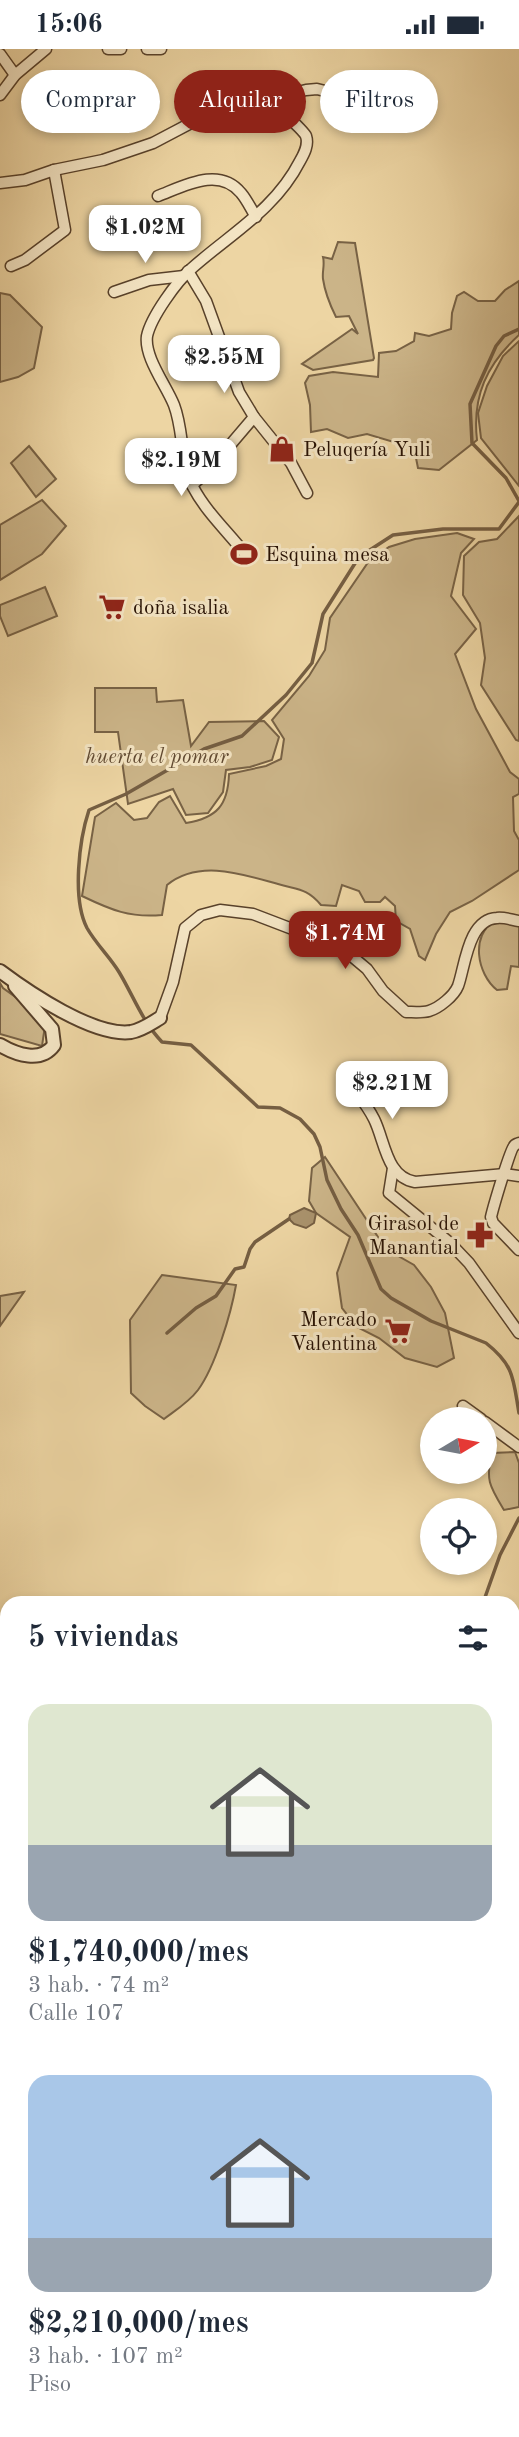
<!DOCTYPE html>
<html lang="es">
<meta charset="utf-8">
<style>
:root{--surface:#fff;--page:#f2f2f3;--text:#1f2937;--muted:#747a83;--accent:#8f2418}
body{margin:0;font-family:"Old Standard TT",serif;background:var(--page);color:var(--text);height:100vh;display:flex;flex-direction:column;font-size:26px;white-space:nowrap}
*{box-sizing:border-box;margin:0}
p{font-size:23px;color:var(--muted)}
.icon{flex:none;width:38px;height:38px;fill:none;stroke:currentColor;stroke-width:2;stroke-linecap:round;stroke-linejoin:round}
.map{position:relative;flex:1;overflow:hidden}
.panel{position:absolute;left:0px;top:1547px;width:520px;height:842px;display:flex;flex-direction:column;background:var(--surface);border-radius:21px 21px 0 0;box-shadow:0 4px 10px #0003}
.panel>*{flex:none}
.banner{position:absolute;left:21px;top:21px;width:478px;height:63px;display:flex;gap:14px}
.needle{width:46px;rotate:80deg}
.fabs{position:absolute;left:420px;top:1358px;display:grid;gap:14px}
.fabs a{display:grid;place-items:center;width:77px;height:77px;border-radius:50%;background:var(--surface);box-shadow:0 4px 10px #0003;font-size:35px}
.price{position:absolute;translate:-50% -60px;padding:0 16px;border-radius:14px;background:#fff;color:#222;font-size:23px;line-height:46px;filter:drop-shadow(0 2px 4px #0008)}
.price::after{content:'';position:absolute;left:50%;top:42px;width:21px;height:16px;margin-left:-10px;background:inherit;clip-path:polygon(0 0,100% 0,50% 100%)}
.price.current{background:var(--accent);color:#fff}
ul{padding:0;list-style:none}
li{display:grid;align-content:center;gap:14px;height:371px;padding:0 28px}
li span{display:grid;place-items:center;height:217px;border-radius:21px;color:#555}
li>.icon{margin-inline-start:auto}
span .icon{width:126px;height:126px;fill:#fffc;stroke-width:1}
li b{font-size:30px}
h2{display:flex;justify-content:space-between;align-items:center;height:84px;padding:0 28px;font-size:30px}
.tag{padding:0 24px;border-radius:32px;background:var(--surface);box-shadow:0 4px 10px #0003;font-size:24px;line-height:63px}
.tag.current{background:var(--accent);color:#fff}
.status{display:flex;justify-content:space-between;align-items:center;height:49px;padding:0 35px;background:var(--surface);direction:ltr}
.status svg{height:19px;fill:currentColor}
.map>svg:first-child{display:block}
</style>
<div class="status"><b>15:06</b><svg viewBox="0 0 49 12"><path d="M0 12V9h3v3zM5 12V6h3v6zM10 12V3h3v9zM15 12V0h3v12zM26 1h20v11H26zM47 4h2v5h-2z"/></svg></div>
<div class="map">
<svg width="519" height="2388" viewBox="0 0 519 2388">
<rect width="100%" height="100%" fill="#edd5a3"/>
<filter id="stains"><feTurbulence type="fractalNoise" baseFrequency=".00286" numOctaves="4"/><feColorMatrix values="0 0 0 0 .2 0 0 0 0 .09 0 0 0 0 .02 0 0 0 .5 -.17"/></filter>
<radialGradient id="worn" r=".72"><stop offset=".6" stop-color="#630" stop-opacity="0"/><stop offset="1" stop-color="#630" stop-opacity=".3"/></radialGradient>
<!-- green -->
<g fill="#cbb488" stroke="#786245" stroke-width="2">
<path d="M338,193L355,194L374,309L373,311L313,321L302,315L352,280L358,285L349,267L336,268C330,256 325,244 323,230C322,222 325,216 323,208L332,210Z"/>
<path d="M519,232V286C487,315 472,347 477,391L439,421L418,419L414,399L367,385L348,389L327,380L311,383L310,356L305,334L309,327L333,323L378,328L379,304L396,302L414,292L415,284L429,287L451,280L452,264L457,247L464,243L478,252H495L505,241Z"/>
<polygon points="0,244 10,246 42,278 34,319 18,328 0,333"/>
<polygon points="519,292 519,437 481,389 478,364 487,337 503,307"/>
<polygon points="29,397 56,430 36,448 11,414"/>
<polygon points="42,451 66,477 42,505 0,531 0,476"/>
<polygon points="519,467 519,692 516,691 481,636 485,609 480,574 463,546 464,507 479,493 497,490"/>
<path d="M457,484L474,490L461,504L451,547L476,580L455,605L476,660L510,723L519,730V745L513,748L514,782L519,791V821L472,852L450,863L436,885L425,911L419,907L410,880L396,872L395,857L385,848L380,853H365L359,842L342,836L336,857L321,856C307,839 298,841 278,835C242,825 199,810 167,836L162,866C130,869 111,861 82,847L95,768L116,754L134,771L147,769L159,753L170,747L186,774C217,769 228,756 229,725L266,717L281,710L284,690L272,671L309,627L325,601L330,569L369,512L389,498L415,490Z"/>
<polygon points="45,538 57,567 8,587 0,567 0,556"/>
<polygon points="95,639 156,639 157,653 183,651 191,697 209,673 264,672 279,688 272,711 250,718 226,721 223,743 208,764 186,766 173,740 128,755 118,683 95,683"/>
<path d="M495,872L519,875V918L511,917L507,940L497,941C477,925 470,886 495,872Z"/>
<polygon points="0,934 3,939 46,970 42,997 0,985"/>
<polygon points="325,1108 386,1200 414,1216 431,1238 445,1264 454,1309 437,1318 405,1309 379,1289 357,1278 342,1259 337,1224 350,1188 316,1164 309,1152 312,1119"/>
<path d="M162,1226L236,1236C231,1265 215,1318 198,1341C189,1353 176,1361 164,1370L145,1357L131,1344L130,1271Z"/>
<polygon points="24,1243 0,1277 0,1247"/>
<path d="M515,1403L519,1414V1458L504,1461C490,1438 485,1431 492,1404Z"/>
<polygon points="7,1797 7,1925 0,1927 0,1816"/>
<polygon points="513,2092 519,2096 519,2156 513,2170"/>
</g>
<!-- water -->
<polygon fill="#a9926c" stroke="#755e42" stroke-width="2" points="304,1159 316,1164 314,1174 306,1179 294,1175 289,1170 290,1166"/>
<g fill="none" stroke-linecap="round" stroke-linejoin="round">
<!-- stream -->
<g stroke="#755e42" stroke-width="3.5">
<polyline points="519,280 504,287 496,297 470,355 472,394 506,429 519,452"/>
<path d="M519,453L499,480H443L393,486L359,508L323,565L312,614L286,646L242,687L204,700L126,745L89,761C79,791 72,850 87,879C96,895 110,908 119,923C134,948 142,972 162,993L191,996L258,1058L280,1059L300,1070L314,1085L320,1098L327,1131L341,1160L358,1186L381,1240L391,1249L431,1272L486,1294C515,1317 513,1330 519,1364"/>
<polyline points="167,1284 196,1259 216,1247 235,1220 244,1218 250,1200 255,1193 289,1170"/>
<polyline points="483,1554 500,1506 519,1469"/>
<polyline points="0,2162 7,2158"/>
</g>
<!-- minor casing -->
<g stroke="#58412a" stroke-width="13">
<g id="minor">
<polyline points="108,0 121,0"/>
<polyline points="147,0 161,0"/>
<polyline points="0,5 15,26"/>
<polyline points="0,46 15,26 46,0"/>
<polyline points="0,134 25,131 54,121 103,111 153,94 191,74 269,50 306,41 317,40 325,42 334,49 340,58"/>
<path d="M158,147C184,137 219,117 241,144C247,151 251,160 256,168"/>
<polyline points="11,217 25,211 65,181 54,121"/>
<polyline points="188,222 206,252 239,343 254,368 291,414 307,444"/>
<polyline points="114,243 149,231 184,227"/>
<polyline points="192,436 208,422 254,368"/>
<path d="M246,506C229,484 206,463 193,438C180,412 184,382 174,356C166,336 144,308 147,287C151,268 177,232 191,220C230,185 275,161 300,112C304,105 309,96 306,87C303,80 276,58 269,50"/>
<path d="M160,969L173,933L185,879L201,866L220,861L253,865L342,899L367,920L383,942L406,963C413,963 422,964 429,962C439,959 454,947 458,937C465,918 468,870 497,869C504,868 512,871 519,872"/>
<path d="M352,1037C360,1048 368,1058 374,1070C385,1092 386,1128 415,1133L505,1125L519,1127"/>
<path d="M519,1094C517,1095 515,1095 514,1097C510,1101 493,1159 491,1168L493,1174L519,1201"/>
<polyline points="393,1119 389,1144 449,1193 469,1214 519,1284"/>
<polyline points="463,1357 481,1370"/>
<polyline points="485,1373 519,1398"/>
<polyline points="513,1777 519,1779"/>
<polyline points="513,1921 519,1922"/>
<polyline points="513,1993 519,1991"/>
<polyline points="0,2105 7,2105"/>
<polyline points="0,2188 7,2190"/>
<polyline points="513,2213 519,2210"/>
<polyline points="218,2382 229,2388"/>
<polyline points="107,2388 113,2382"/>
</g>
</g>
<!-- tertiary casing -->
<g stroke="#58412a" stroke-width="16">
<g id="tertiary">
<path d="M0,922C28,943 94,988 131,983C142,981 150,975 160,969"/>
<path d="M0,996C17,1006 41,1014 54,996L52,980L15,937"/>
</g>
</g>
<!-- minor -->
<use href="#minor" stroke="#f3e4c3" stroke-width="10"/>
<!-- tertiary -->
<use href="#tertiary" stroke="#f3e4c3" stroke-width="12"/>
</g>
<!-- icons -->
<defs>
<g id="shop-bare" transform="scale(2.1)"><path d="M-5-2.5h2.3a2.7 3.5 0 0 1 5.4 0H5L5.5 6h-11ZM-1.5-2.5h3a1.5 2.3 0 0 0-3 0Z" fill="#8f2418" stroke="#f3e4c3" stroke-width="2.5" paint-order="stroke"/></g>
<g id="stadium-bare" transform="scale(2.1)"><path d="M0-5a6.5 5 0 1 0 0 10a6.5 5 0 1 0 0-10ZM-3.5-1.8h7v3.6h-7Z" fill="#8f2418" stroke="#f3e4c3" stroke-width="2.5" paint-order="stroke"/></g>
<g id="supermarket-bare" transform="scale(2.1)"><path d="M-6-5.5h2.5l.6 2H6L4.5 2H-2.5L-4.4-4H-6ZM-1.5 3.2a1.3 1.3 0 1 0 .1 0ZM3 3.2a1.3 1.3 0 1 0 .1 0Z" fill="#8f2418" stroke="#f3e4c3" stroke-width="2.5" paint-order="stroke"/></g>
<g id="pharmacy-bare" transform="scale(2.1)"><path d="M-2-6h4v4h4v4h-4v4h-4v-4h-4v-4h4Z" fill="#8f2418" stroke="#f3e4c3" stroke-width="2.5" paint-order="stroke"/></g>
</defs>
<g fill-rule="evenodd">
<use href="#shop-bare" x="282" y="400"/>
<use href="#stadium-bare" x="244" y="505"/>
<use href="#supermarket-bare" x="112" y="558"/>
<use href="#pharmacy-bare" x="480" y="1186"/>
<use href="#supermarket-bare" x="398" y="1282"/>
</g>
<g text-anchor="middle" stroke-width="6" stroke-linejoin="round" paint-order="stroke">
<!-- poi labels -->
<g font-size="21" fill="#261002" stroke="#f3e4c3" text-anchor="start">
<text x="303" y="407">Peluqería Yuli</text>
<text x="265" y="512">Esquina mesa</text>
<text x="133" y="565">doña isalia</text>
<text x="459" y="1181" text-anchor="end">Girasol de<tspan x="459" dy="24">Manantial</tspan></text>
<text x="377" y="1277" text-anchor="end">Mercado<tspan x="377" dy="24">Valentina</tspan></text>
</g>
<!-- park labels -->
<g font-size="21" font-style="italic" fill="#604931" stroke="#f3e4c3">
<text x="157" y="714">huerta el pomar</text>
</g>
</g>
<rect width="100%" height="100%" filter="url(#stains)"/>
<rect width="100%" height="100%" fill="url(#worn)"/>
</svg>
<div class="fabs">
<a><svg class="needle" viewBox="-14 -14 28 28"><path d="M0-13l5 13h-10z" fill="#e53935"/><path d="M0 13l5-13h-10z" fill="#747a83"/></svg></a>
<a><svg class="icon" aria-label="locate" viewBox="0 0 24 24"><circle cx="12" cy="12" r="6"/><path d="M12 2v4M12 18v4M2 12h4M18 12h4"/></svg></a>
</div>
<b class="price" style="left:145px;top:216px">$1.02M</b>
<b class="price" style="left:224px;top:346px">$2.55M</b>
<b class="price" style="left:181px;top:449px">$2.19M</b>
<b class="price current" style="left:345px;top:922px">$1.74M</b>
<b class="price" style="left:392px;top:1072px">$2.21M</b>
<div class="banner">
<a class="tag">Comprar</a>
<a class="tag current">Alquilar</a>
<a class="tag">Filtros</a>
</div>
<section class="panel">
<h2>5 viviendas<svg class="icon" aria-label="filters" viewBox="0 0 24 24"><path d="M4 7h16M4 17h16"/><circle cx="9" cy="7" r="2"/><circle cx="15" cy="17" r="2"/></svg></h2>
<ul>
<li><span style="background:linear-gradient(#dfe7d0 65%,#9aa5b1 0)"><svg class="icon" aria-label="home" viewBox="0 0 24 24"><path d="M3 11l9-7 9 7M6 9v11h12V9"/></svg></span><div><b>$1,740,000/mes</b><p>3 hab. · 74 m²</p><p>Calle 107</p></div></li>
<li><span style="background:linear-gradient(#a9c7e8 75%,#9aa5b1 0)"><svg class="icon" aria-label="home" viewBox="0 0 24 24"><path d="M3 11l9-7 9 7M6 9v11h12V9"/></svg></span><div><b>$2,210,000/mes</b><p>3 hab. · 107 m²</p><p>Piso</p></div></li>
</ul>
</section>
</div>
